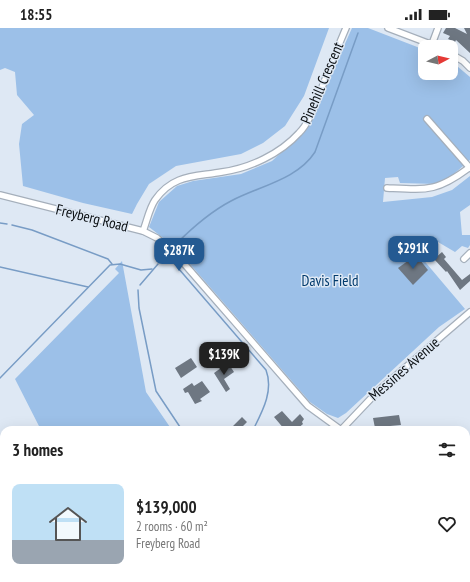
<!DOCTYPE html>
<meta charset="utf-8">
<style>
:root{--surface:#fff;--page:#f6f6f6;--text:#222;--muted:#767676;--line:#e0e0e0;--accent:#245a92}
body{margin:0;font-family:"PT Sans Narrow",sans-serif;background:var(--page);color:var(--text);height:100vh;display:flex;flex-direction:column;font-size:15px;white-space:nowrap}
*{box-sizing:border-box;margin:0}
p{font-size:13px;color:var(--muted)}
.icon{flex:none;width:22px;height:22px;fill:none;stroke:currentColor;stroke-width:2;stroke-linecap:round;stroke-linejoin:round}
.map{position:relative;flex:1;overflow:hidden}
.panel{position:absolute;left:0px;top:398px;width:470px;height:156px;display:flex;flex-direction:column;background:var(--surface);border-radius:12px 12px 0 0;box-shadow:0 4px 16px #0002}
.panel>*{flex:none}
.needle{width:26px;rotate:83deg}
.controls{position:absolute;left:418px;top:12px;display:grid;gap:8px}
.controls a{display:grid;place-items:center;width:40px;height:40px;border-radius:8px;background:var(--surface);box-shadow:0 4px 16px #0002;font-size:20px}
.price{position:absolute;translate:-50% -34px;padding:0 9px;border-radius:8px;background:var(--accent);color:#fff;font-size:13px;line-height:26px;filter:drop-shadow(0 1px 2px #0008)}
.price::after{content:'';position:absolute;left:50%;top:24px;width:12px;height:9px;margin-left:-6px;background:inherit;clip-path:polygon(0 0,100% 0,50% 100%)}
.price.active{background:#222;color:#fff}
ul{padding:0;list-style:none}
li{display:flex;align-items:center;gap:12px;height:100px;padding:0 12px}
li+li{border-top:1px solid var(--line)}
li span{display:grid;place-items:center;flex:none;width:112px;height:80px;border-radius:8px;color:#555}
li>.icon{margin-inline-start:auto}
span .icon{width:48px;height:48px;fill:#fffc;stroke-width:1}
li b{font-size:17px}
h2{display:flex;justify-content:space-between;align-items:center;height:48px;padding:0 12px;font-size:17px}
.status{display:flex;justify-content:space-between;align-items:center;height:28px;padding:0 20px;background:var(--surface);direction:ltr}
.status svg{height:11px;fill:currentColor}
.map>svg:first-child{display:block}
</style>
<div class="status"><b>18:55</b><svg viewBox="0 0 49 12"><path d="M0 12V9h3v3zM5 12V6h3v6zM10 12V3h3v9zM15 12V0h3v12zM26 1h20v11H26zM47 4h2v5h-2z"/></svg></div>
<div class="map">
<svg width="470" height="554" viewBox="0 0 470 554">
<rect width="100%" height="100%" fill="#dee8f4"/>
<!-- green -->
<g fill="#9cc0e8">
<polygon points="0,0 329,0 304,68 285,98 263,115 241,126 176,138 149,156 137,176 132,186 83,175 23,158 19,116 22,96 34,87 17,67 15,44 5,40 0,42"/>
<polygon points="352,0 368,0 425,22 425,45 451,45 451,33 470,49 470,132 448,151 436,156 400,155 398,149 385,150 383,174 432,169 452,162 470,148 470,177 460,184 462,207 470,207 470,217 468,220 462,218 455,224 438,214 421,229 465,281 439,299 346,385 338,390 327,386 310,374 176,220 149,199 159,174 177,158 193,153 241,146 272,133 307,101"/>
<polygon points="122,233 146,364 172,402 41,402 15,351 119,245 115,241"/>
<polygon points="268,550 304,550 305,554 261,554"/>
</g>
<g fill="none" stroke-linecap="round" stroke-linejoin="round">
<!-- stream -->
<g stroke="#789cc5" stroke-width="1.5">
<polyline points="0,195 7,196"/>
<polyline points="12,197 32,202 108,231 112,236"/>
<path d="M176,216C193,199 210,184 231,173C259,158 297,152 315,124L358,5"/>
<polyline points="163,230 167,225"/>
<path d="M172,233L266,342C274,363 262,384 253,402"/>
<polyline points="0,239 88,259"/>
<polyline points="140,257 158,236"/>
<polyline points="138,262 139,280 156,363 182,402"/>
<polyline points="0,350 110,237 120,236 141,242 152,241"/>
<polyline points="249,550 250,554"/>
</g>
</g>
<!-- building -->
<g fill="#6e7782">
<polygon points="446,0 455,0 467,6 464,0 470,0 470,25 456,12 455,14 448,11 450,8 443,5"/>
<polygon points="442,224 446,229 444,231 462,252 470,246 470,253 460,262 447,243 446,244 434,231"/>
<polygon points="416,227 428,242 413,257 398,240"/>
<polygon points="191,330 197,339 181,350 175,340"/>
<polygon points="228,335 234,344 224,351 230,361 226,364 214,345"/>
<polygon points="202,353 210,364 200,371 202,373 195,376 188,364 185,365 183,361 192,355 194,358"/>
<polygon points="282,383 292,394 300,386 304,391 302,394 303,396 296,402 285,402 274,389"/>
<polygon points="399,387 401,397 390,398 391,402 382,402 382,399 375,400 373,390"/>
<polygon points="242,389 247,394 241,400 244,402 238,402 233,398"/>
</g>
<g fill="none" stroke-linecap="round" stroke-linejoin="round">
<!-- minor casing -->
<g stroke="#a5afbb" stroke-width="8">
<g id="minor">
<polyline points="388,0 438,19"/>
<polyline points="432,16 438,0"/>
<polyline points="451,26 463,33 470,40"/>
<polyline points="427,91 470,140"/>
<path d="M387,160C427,162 437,164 470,139"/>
<polyline points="0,167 143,203 157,210 180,231 308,378 341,402"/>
<path d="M143,203C147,193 149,181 155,172C173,146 195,149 222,144C250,140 280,126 299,105C310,94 315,76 321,62C329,41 337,21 346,0"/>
<polyline points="464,231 470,225"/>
<polyline points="341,402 379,362 470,284"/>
<polyline points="310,550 311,554"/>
</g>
</g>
<!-- minor -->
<use href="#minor" stroke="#fff" stroke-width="5.5"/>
</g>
<g text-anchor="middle" stroke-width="3" stroke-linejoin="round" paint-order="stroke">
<!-- street labels -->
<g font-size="15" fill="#090d10" stroke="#dee8f4">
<text transform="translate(322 55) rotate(-67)" y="5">Pinehill Crescent</text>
<text transform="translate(92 190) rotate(14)" y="5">Freyberg Road</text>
<text transform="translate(404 341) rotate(-41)" y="5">Messines Avenue</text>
</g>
<!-- park labels -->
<g font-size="15" fill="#013a6c" stroke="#dee8f4">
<text x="330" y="258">Davis Field</text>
</g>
</g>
</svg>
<div class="controls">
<a><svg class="needle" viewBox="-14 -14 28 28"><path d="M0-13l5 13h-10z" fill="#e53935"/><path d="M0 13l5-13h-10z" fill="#767676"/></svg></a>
</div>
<b class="price" style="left:413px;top:242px">$291K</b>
<b class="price" style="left:179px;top:244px">$287K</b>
<b class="price active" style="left:224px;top:348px">$139K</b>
<section class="panel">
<h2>3 homes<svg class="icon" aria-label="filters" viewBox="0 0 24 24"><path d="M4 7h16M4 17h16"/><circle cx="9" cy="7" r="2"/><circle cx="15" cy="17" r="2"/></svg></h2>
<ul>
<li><span style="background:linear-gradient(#bfe0f5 70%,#9aa5b1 0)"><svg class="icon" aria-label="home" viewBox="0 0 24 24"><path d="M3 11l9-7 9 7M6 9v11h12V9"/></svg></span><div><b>$139,000</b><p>2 rooms · 60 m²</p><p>Freyberg Road</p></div><svg class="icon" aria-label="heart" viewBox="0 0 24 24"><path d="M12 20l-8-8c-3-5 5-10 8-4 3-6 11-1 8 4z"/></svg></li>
</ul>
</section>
</div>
